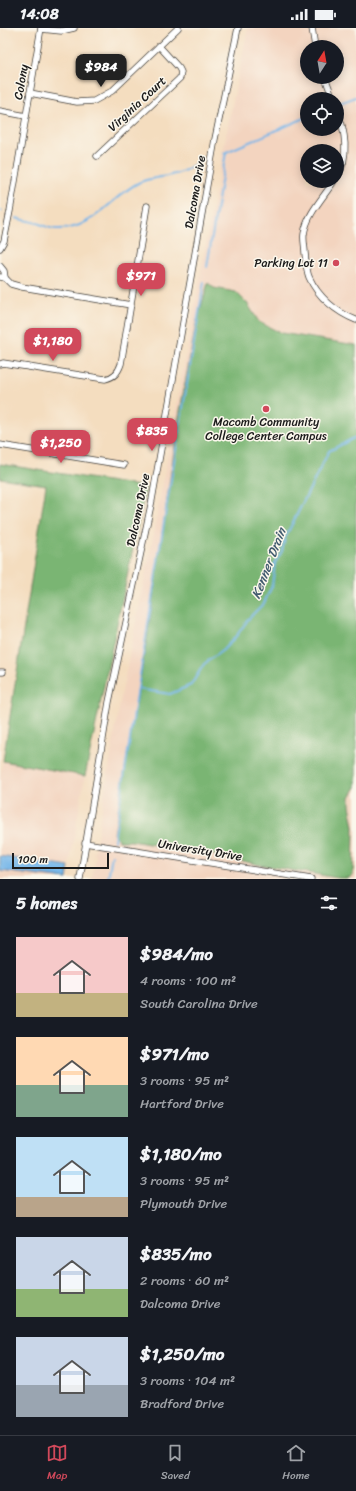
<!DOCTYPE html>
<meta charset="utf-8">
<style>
:root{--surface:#171b24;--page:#20242c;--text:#f1f3f6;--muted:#9ea1a6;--line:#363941;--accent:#d1495b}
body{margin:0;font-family:Sriracha,sans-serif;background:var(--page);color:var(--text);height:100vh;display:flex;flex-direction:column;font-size:15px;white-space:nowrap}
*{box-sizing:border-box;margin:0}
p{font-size:13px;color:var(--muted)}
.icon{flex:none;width:22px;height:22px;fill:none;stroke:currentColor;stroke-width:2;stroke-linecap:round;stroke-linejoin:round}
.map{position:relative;height:851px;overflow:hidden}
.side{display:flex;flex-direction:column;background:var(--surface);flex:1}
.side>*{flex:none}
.needle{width:26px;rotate:11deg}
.fabs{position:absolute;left:300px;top:12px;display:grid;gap:8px}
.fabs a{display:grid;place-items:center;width:44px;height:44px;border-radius:50%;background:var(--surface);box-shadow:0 2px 10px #0003;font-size:20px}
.scale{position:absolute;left:12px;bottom:10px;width:97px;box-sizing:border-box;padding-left:4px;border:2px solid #1c1c1c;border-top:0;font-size:11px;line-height:14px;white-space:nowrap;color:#1c1c1c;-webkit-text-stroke:3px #fbf7ec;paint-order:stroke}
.price{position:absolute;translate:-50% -34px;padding:0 9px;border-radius:8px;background:var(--accent);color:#fff;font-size:13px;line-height:26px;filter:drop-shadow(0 1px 2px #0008)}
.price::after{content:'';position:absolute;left:50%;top:24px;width:12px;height:9px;margin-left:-6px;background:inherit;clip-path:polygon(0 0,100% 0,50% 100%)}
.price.current{background:#222;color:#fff}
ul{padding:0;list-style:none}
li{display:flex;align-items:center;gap:12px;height:100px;padding:0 16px}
li span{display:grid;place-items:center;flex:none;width:112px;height:80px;border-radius:0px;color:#555}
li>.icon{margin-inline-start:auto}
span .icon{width:48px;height:48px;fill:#fffc;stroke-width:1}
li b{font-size:17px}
h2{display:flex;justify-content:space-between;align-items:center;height:48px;padding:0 16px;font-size:17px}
.status{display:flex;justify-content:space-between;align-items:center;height:28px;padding:0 20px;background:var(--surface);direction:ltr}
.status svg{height:11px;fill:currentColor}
.menu{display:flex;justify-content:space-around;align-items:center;height:56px;border-top:1px solid var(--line);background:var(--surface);font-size:11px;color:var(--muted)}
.menu a{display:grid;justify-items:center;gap:2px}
.menu .current{color:var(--accent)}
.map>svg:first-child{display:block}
</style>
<div class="status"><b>14:08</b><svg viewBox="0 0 49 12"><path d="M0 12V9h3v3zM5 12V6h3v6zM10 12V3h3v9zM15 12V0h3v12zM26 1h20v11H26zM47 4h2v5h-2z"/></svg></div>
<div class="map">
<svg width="356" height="851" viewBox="0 0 356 851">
<rect width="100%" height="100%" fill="#fbf7ec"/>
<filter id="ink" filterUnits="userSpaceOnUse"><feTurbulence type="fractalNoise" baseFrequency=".025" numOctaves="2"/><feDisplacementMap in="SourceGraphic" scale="8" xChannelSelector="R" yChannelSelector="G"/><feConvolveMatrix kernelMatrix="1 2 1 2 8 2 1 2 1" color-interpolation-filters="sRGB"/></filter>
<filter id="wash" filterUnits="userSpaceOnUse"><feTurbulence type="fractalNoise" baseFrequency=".012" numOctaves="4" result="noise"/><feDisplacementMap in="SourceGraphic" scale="16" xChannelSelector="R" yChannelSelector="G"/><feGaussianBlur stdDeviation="0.9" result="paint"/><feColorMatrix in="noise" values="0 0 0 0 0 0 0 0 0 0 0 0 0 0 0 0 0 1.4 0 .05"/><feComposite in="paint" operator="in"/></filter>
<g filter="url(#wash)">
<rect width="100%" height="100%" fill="#f4ddbf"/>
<!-- built -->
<g fill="#f3d4bf" fill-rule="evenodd">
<path d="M248,0H356V851H92L96,827H94L121,669L153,509L223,122ZM307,19H337V49H307ZM307,71H337V101H307ZM307,123H337V153H307Z"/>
<polygon points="3,733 85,748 69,839 0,828 0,749"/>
<polygon points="0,843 67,851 0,851"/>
</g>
<!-- forest -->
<g fill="#7ab573" stroke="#4b6848">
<polygon points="208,255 214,260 236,264 247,275 259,294 281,305 356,317 356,759 350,769 350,777 354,799 353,847 349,850 338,850 260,837 206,825 189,824 175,820 166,819 132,813 119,813 114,806 148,604 179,388 196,296"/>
<polygon points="0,436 146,459 85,748 3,733 46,457 0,450"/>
</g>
<!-- water -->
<polygon fill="#75b6e9" stroke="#486982" points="0,828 69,839 67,851 0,843"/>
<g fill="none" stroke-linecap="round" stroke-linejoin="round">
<!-- stream -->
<g stroke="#75b6e9" stroke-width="2">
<polyline points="337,76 356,69"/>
<polyline points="224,125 307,89"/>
<polyline points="0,182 2,183"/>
<path d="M16,190C23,192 30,193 37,195C43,197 50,201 57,201C92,203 111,169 138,155C148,150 160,150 171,147C182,145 192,139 201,132"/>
<polyline points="207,239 226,124"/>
<polyline points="138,661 170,666 191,657 204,636 223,622 237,607 250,589 264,575 272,558 275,535 282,523 285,510 329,423 356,409"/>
<polyline points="114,812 167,475 204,254"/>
<polyline points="108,851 112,827"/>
</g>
</g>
</g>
<g filter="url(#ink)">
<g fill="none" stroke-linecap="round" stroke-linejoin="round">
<!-- street casing -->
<g stroke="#3c3934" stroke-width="7">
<g id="street">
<polyline points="312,0 315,19"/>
<polyline points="41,1 61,3 74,0"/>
<polyline points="325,49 333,71"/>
<polyline points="30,65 77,74 94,73 112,63 178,0"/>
<path d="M337,82C345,102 350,129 337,149"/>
<polyline points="0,83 26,88"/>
<polyline points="97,128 180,50 181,44 179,40 159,18"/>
<path d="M334,153C323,170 307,186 304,206C303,212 305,219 305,225C306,233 306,241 309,249C318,269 336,284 356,292"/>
<polyline points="0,220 4,213 10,183 41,0"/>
<polyline points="0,238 4,243 5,250 0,249"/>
<polyline points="5,250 11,256 22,259 131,277"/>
<path d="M0,336L3,335L105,351C114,349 118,345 121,336L147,178"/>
<polyline points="0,417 124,437"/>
<polyline points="0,644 3,644"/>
<polyline points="85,815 311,851"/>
<polyline points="80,851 109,674 152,472 215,111 238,0"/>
</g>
</g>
<!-- street -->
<use href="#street" stroke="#fff" stroke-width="5.5"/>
</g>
</g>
<!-- markers -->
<g fill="#d1495b" stroke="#fbf7ec" stroke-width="1.5">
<circle cx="336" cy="235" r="4"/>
<circle cx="266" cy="381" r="4"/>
</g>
<g text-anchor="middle" stroke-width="3" stroke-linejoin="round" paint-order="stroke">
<!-- street labels -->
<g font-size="12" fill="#1c1c1c" stroke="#fbf7ec">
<text transform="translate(21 54) rotate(-80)" y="4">Colony</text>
<text transform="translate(137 76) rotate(-43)" y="4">Virginia Court</text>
<text transform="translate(195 164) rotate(-80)" y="4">Dalcoma Drive</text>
<text transform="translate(138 482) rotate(-78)" y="4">Dalcoma Drive</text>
<text transform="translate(200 822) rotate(9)" y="4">University Drive</text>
</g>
<!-- poi labels -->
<g font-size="12" fill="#1c1c1c" stroke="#fbf7ec" text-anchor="end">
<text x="328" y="239">Parking Lot 11</text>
<text x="266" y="398" text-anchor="middle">Macomb Community<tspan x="266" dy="14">College Center Campus</tspan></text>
</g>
<!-- water labels -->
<g font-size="13" font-style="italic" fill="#405a6e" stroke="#fbf7ec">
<text transform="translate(268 535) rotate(-69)" y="5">Kenner Drain</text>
</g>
</g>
</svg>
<div class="fabs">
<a><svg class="needle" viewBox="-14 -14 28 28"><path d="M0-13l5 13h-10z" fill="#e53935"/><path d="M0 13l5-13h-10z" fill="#9ea1a6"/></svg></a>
<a><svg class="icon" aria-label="locate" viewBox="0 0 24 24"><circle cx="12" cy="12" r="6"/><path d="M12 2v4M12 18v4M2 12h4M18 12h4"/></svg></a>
<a><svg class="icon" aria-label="layers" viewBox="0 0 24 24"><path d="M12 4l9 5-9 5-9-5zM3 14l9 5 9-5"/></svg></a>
</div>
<div class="scale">100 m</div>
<b class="price current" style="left:101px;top:60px">$984</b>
<b class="price" style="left:141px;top:269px">$971</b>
<b class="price" style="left:53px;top:334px">$1,180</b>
<b class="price" style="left:152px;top:424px">$835</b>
<b class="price" style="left:61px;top:436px">$1,250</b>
</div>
<section class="side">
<h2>5 homes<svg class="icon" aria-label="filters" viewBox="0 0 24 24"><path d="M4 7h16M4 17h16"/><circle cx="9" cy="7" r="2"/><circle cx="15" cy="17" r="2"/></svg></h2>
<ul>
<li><span style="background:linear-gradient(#f6c9c9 70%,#c2b280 0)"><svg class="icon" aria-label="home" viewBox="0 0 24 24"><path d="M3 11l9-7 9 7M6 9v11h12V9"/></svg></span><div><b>$984/mo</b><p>4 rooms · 100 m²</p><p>South Carolina Drive</p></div></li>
<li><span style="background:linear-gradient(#ffd9b3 60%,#7fa58c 0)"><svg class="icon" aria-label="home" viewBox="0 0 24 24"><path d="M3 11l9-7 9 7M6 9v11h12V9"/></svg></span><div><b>$971/mo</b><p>3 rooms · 95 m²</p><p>Hartford Drive</p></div></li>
<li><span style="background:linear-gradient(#bfe0f5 75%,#b9a48a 0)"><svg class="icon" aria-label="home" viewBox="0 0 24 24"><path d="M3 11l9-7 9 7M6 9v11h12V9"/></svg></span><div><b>$1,180/mo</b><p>3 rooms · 95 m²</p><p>Plymouth Drive</p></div></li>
<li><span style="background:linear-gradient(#c9d6e8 65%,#8fb573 0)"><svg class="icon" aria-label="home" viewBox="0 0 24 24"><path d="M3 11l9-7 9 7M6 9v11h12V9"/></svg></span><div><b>$835/mo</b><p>2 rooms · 60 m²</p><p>Dalcoma Drive</p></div></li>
<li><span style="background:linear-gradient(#c9d6e8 60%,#9aa5b1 0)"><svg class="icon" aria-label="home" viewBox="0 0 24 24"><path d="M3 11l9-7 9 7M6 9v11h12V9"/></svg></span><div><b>$1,250/mo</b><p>3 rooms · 104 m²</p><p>Bradford Drive</p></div></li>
</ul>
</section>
<nav class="menu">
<a class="current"><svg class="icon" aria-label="map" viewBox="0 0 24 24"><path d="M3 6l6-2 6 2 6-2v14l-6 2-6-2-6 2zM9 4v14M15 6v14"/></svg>Map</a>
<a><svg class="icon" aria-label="saved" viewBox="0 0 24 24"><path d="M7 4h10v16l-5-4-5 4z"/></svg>Saved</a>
<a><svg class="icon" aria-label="home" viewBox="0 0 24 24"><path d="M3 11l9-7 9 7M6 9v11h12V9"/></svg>Home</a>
</nav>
